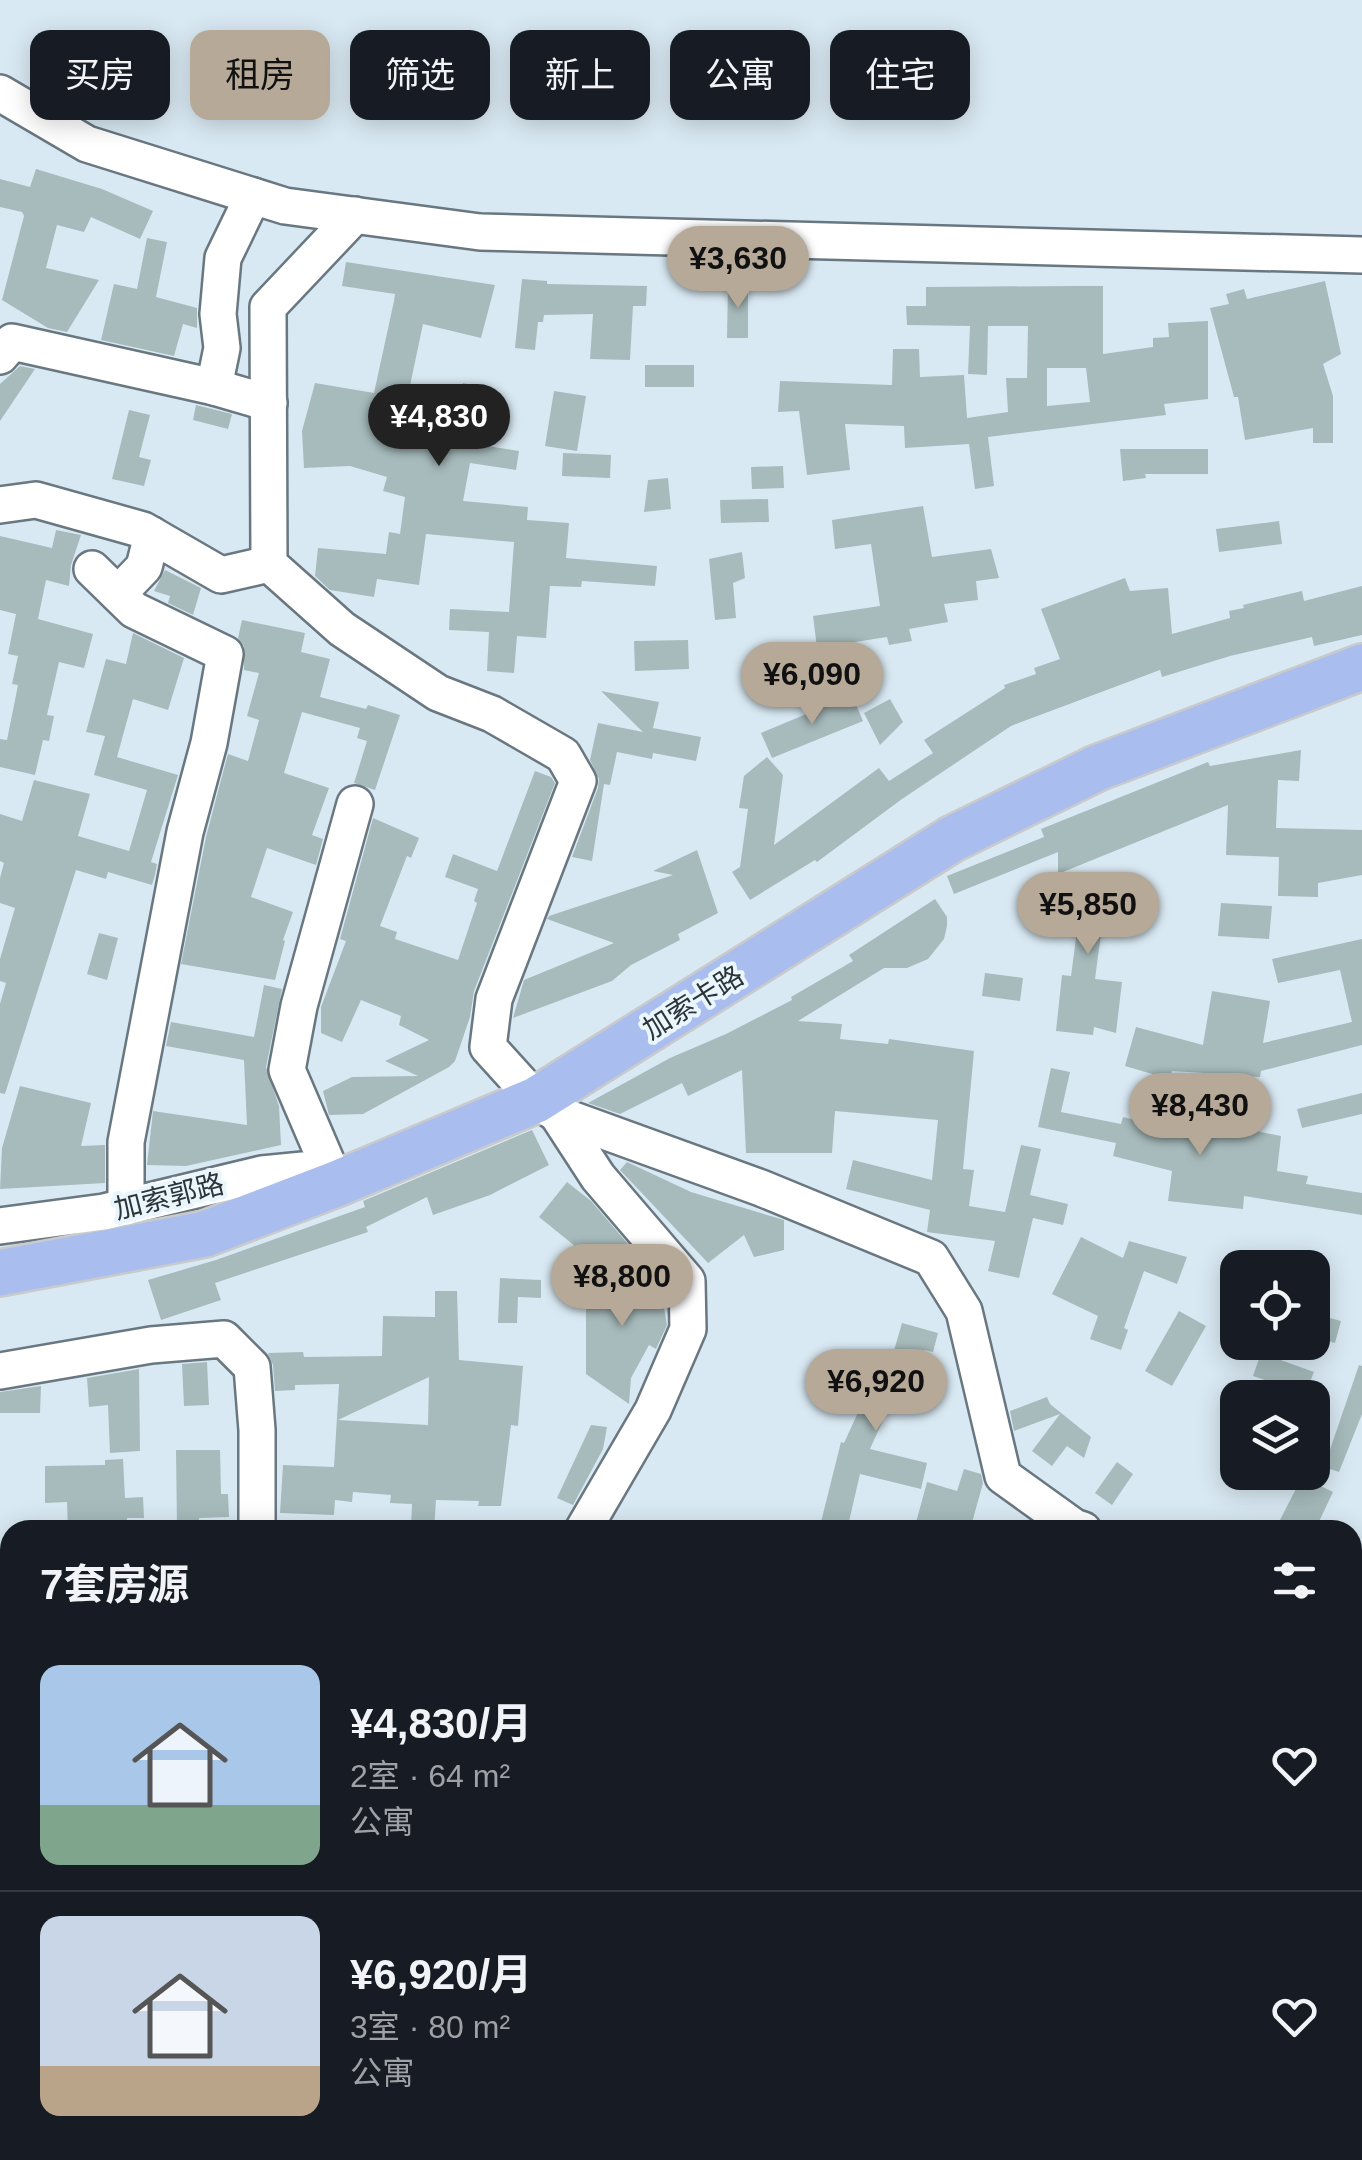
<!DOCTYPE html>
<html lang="zh">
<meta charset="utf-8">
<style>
:root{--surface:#171b24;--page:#20242c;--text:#f1f3f6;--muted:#9ea1a6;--line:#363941;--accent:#b6a998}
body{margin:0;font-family:Arial,"Noto Sans SC",sans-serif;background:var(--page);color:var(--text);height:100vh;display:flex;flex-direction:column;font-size:38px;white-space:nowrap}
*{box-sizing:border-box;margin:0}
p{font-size:32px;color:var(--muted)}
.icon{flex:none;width:55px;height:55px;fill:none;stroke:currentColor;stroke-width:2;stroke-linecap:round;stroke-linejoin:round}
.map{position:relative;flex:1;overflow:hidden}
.details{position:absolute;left:0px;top:1520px;width:1362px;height:640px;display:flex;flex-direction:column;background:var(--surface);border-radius:30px 30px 0 0;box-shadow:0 5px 25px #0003}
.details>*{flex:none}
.hud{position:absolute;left:30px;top:30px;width:1302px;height:90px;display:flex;gap:20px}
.tools{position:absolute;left:1220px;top:1250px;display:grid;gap:20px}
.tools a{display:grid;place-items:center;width:110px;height:110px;border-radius:20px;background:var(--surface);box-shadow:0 5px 25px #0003;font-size:50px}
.price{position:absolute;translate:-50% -85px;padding:0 22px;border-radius:35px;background:var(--accent);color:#111;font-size:32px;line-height:65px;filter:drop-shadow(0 2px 5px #0008)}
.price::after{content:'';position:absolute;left:50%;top:60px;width:30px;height:22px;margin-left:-15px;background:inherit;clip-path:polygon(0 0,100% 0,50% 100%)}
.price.selected{background:#222;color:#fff}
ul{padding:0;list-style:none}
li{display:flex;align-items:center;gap:30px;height:250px;padding:0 40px}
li+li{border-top:2px solid var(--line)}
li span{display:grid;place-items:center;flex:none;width:280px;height:200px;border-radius:20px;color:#555}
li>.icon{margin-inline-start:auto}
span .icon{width:120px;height:120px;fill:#fffc;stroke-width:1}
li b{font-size:42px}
h2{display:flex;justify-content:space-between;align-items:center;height:120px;padding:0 40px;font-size:42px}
.chip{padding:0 35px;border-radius:20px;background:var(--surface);box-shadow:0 5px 25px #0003;font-size:35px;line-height:90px}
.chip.selected{background:var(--accent);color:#111}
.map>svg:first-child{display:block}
</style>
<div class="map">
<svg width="1362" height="2160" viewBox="0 0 1362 2160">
<rect width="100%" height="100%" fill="#d9e9f3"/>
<!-- building -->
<g fill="#a7bbbc" fill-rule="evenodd">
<polygon points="36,169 102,189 153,211 140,239 91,217 84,232 57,225 46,268 99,280 67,332 48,328 2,300 24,216 22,212 0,207 0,179 30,187"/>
<polygon points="147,238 167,242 156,297 197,308 197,328 183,324 174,356 101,340 114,284 137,289"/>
<polygon points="346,262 495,285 481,338 423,324 407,400 457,409 463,383 485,388 474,444 519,451 516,470 470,463 463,501 528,507 527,520 569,523 566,558 657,566 655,586 582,581 581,587 550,586 546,638 517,636 514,673 487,671 489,632 449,630 450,609 509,612 514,542 426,534 419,585 377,579 374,597 330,590 315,576 318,548 386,554 389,532 400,534 405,497 383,491 387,477 350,466 304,468 302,431 315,383 374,393 394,301 395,294 342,286"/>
<polygon points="522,279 547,281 547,284 647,286 646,306 633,306 630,360 590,359 593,314 544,315 543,322 538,322 535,350 515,348"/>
<polygon points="1325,281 1341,354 1323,364 1333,396 1333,443 1313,443 1313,428 1245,440 1238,397 1234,397 1210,308 1229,304 1226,294 1244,289 1247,299"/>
<polygon points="728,284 748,285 748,338 727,338"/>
<path d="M1073,286H1103V354L1153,347V338L1169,337L1168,323L1208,321V399L1164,404L1166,415L988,437L994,486L975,489L969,444L905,448L904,426L845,424L850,470L807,475L799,411L778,412L780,381L892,385L893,349H919L920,377L964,375L967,418L1008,412L1006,378H1027L1028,326H988L987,375L968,374L970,326L907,325L906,306H926V287ZM1047,368H1086L1090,402L1047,406Z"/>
<rect x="645" y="365" width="49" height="22"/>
<polygon points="20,366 35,369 0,421 0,384"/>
<polygon points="554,391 586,396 577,451 545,446"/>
<polygon points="196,405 232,414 228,429 193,420"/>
<polygon points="129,410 150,415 139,457 151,460 144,486 112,479"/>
<polygon points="1120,449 1208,449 1208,474 1145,474 1146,478 1123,481"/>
<polygon points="563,453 611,455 610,478 562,476"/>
<polygon points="783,466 784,488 752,489 751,467"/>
<polygon points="668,478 671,509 644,512 648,480"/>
<polygon points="768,499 769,522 721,523 720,500"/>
<polygon points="923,506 932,557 991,549 999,578 976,581 978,600 944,604 948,622 909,629 912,641 889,645 887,637 817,648 813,616 880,606 871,544 835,549 832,520"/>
<polygon points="1279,521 1282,544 1219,552 1216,529"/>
<polygon points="56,530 81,535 71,565 69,586 46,580 38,619 93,634 84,668 59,662 47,715 54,716 49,741 43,740 35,775 0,767 0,739 7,740 18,685 12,684 18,656 8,654 16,614 0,610 0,536 52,548"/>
<polygon points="742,552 745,578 733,583 736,618 715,620 709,559"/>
<polygon points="165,570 201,588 193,615 168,603 170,596 154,591"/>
<polygon points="1125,578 1130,591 1168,588 1172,634 1230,618 1229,611 1244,608 1243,605 1302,591 1304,601 1362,586 1362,635 1314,646 1312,637 1230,656 1162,677 1160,670 1011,726 902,799 817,862 815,860 750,900 732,872 740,867 748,809 739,808 744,776 767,757 783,775 774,845 879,768 889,781 933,753 924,740 1005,688 1004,685 1036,674 1034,668 1060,659 1041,609"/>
<polygon points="242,620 305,633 301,652 330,659 320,697 366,709 368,705 400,715 375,790 354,783 367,741 357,738 360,728 302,712 284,773 329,788 312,835 323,839 316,865 267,848 251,897 293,912 283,940 285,941 275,980 181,964 206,837 226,761 228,754 248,761 259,720 247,716 259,673 244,670 244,646 238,638"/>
<polygon points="133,633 184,658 168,710 133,699 117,757 178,775 151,862 157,864 155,875 152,885 108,872 106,879 76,870 5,1094 0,1093 0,1004 6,983 0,981 0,959 15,908 0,903 0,878 4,863 0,861 0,814 22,821 34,780 90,794 78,836 129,851 147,790 94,775 105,736 86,732 106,659 126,664"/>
<polygon points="688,640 689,669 635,671 634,641"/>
<polygon points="601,691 659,702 653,728 701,737 696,761 653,753 652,759 617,752 610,785 604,784 592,861 572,857 598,788 599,779 590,760 598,723 643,732"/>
<polygon points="852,695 863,721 772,758 761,733"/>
<polygon points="890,699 903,722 880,745 864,713"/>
<polygon points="1301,750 1299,781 1278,780 1276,828 1362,830 1362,875 1318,883 1318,897 1278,896 1279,857 1226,855 1228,805 1058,874 1058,852 954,894 947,876 1044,837 1041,829 1208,762 1210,766"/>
<polygon points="535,771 551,777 555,783 474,991 470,1017 455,1061 449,1067 363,1114 329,1115 323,1091 352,1077 418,1076 385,1061 429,1040 399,1025 401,1016 361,1000 342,1042 321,1033 321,1007 346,941 340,939 373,818 419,838 411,858 407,856 380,926 397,932 395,939 458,960 477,903 474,901 478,889 445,877 453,854 497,871"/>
<polygon points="697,850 718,913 678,934 680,940 631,965 612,981 513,1018 524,980 614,943 547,919 549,916 673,875 653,871"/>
<polygon points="1058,880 1126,881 1125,911 1104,911 1095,979 1122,982 1116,1033 1094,1027 1093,1035 1056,1031 1062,975 1071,976 1078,923 1057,923"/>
<polygon points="935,899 947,917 947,926 944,939 928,959 907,968 884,968 798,1021 842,1024 840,1039 888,1044 889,1039 974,1051 963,1169 974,1170 969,1206 1005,1212 1021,1145 1041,1149 1030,1195 1068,1204 1063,1225 1033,1218 1019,1278 988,1271 995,1241 927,1232 930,1210 846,1189 853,1160 932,1180 938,1120 835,1111 832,1153 746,1153 742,1070 688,1096 682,1083 620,1114 588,1103 670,1058 726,1034 792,1000 791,997 853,961 849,955"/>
<polygon points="1221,903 1272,906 1269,939 1218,936"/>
<polygon points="99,933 118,938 107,980 87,974"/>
<polygon points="1362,939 1362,1045 1261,1071 1260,1077 1239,1076 1238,1090 1219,1088 1221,1074 1172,1071 1169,1079 1125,1066 1136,1027 1203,1045 1212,991 1270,1001 1263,1043 1352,1022 1340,970 1278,983 1272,959"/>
<polygon points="985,973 1023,978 1020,1001 982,996"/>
<polygon points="264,985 282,989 266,1067 279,1106 281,1145 186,1166 147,1165 153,1111 247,1125 244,1060 166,1046 171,1022 254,1037"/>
<polygon points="1051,1068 1070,1072 1061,1112 1121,1124 1123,1117 1179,1131 1183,1116 1281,1136 1277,1171 1308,1176 1306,1184 1362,1193 1362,1215 1244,1196 1243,1209 1168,1201 1172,1171 1113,1156 1116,1143 1038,1127"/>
<polygon points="20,1086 91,1103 81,1146 105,1145 105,1183 0,1189 2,1148"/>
<polygon points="1362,1093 1362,1114 1302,1128 1297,1109"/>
<polygon points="532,1130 549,1165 490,1195 433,1215 427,1197 366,1227 368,1232 215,1283 221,1300 161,1320 148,1280 216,1260 365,1207 363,1201"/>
<polygon points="627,1162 691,1192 784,1220 784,1250 754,1257 744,1235 708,1263 620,1170"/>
<polygon points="567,1182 591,1201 628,1244 606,1271 539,1217"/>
<polygon points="1081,1237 1123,1258 1129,1241 1187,1257 1177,1284 1144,1271 1124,1328 1128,1330 1121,1350 1090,1339 1098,1316 1052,1294"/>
<polygon points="649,1269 659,1280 667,1325 656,1349 649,1345 631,1378 629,1404 586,1374 586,1289"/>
<polygon points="500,1278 541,1280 541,1298 518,1297 517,1323 498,1323"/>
<path d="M435,1291H457L459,1360L523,1366L518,1426L511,1425L501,1506H478L479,1501L436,1500L434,1530H411L412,1504L390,1503L391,1495L353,1492L352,1502L335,1500L334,1515L280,1513L283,1465L334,1467L339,1384L295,1385V1390L275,1391L273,1365L268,1353L303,1352L304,1357L382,1356L383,1316L435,1317ZM429,1377L428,1425L338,1420Z"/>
<polygon points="1179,1311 1206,1326 1172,1386 1145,1371"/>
<polygon points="1312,1313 1341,1321 1335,1343 1312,1337"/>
<polygon points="902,1323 938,1333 933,1352 924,1350 919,1370 907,1367 870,1449 927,1463 921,1489 860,1474 847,1530 819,1530 841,1442 844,1443 879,1367 888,1371"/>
<polygon points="1261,1353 1314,1372 1305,1394 1253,1376"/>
<polygon points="207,1362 209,1405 184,1406 182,1364"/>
<polygon points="1359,1365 1362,1366 1362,1414 1339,1472 1324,1467"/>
<polygon points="139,1369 140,1451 110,1453 108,1405 89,1407 87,1378"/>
<polygon points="41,1386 40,1413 0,1413 0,1392"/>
<polygon points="1047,1397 1050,1404 1091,1437 1084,1458 1067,1446 1052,1466 1032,1451 1060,1414 1014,1431 1010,1411"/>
<polygon points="591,1425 607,1427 603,1449 573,1505 557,1498"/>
<polygon points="176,1450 220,1450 221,1494 228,1494 229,1517 199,1518 199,1528 177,1529"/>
<polygon points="123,1459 125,1498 143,1497 144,1518 127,1518 127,1525 68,1530 67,1502 45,1503 45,1466 105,1465 105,1460"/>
<polygon points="1117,1462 1133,1474 1112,1505 1095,1493"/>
<polygon points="964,1469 981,1474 983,1483 970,1530 914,1530 927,1482 957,1491"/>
<polygon points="1302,1477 1333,1492 1315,1530 1298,1530 1280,1520"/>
</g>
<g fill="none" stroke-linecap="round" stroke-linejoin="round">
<!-- minor casing -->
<g stroke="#697780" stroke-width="40">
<g id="minor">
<polyline points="0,93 87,144 285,206 480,232 1362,255"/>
<polyline points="355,215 268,307 269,564 342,629 438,693 492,714 563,755 578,781 494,999 488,1047 536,1100 557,1114 761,1188 931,1258 964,1311 1003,1476 1074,1527 1083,1530"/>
<polyline points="0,356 12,342 214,387 269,403"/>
<polyline points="214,387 222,348 218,314 223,258 253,196"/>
<polyline points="0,505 36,500 143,530 221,575 269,564"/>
<polyline points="92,569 134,610 225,654 209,743 185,832 126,1142 126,1207"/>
<polyline points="118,594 144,567 152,535"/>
<polyline points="557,1114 598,1177 687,1281 688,1329 653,1410 583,1530"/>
<polyline points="336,1184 287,1070 299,1006 355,804"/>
<polyline points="0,1226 104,1212 262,1174 303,1170 336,1184"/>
<polyline points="0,1371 151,1345 224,1339 252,1367 257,1430 257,1530"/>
<polyline points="1352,1618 1362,1621"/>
<polyline points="0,2137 10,2129"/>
<polyline points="499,2160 499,2150"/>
</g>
</g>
<!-- major casing -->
<g stroke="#c8cacb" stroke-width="50">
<polyline id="major" points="0,1273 205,1234 336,1184 536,1100 952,839 1097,768 1362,667"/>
</g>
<!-- minor -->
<use href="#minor" stroke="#fff" stroke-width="35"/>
<!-- major -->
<use href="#major" stroke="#aabdef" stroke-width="45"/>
</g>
<g text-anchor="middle" stroke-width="8" stroke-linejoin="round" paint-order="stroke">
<!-- street labels -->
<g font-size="28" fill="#2d3437" stroke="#e9f6fe">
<text transform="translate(693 1002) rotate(-32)" y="10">加索卡路</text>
<text transform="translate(169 1196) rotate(-14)" y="10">加索郭路</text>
</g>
</g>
</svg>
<div class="tools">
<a><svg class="icon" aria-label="locate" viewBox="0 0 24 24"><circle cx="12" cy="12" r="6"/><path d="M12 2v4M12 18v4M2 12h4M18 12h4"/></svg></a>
<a><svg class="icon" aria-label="layers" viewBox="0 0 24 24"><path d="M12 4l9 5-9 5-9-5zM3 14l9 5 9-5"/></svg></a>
</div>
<b class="price" style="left:738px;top:311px">¥3,630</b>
<b class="price selected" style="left:439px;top:469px">¥4,830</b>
<b class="price" style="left:812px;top:727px">¥6,090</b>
<b class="price" style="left:1088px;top:957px">¥5,850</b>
<b class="price" style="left:1200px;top:1158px">¥8,430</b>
<b class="price" style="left:622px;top:1329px">¥8,800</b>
<b class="price" style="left:876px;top:1434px">¥6,920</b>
<div class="hud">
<a class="chip">买房</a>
<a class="chip selected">租房</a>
<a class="chip">筛选</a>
<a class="chip">新上</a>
<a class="chip">公寓</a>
<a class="chip">住宅</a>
</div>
<section class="details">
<h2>7套房源<svg class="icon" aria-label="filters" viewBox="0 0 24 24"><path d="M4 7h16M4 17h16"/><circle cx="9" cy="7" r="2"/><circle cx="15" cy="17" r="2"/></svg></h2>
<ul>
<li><span style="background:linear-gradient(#a9c7e8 70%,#7fa58c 0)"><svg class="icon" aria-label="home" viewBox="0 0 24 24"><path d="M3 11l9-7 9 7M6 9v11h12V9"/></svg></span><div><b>¥4,830/月</b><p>2室 · 64 m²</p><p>公寓</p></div><svg class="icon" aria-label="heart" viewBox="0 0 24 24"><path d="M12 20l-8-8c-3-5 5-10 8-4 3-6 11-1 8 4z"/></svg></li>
<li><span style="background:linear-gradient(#c9d6e8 75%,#b9a48a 0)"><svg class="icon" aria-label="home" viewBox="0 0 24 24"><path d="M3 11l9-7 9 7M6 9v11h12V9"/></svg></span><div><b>¥6,920/月</b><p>3室 · 80 m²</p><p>公寓</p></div><svg class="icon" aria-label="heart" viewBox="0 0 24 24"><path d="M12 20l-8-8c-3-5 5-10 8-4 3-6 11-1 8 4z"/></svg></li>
</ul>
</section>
</div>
